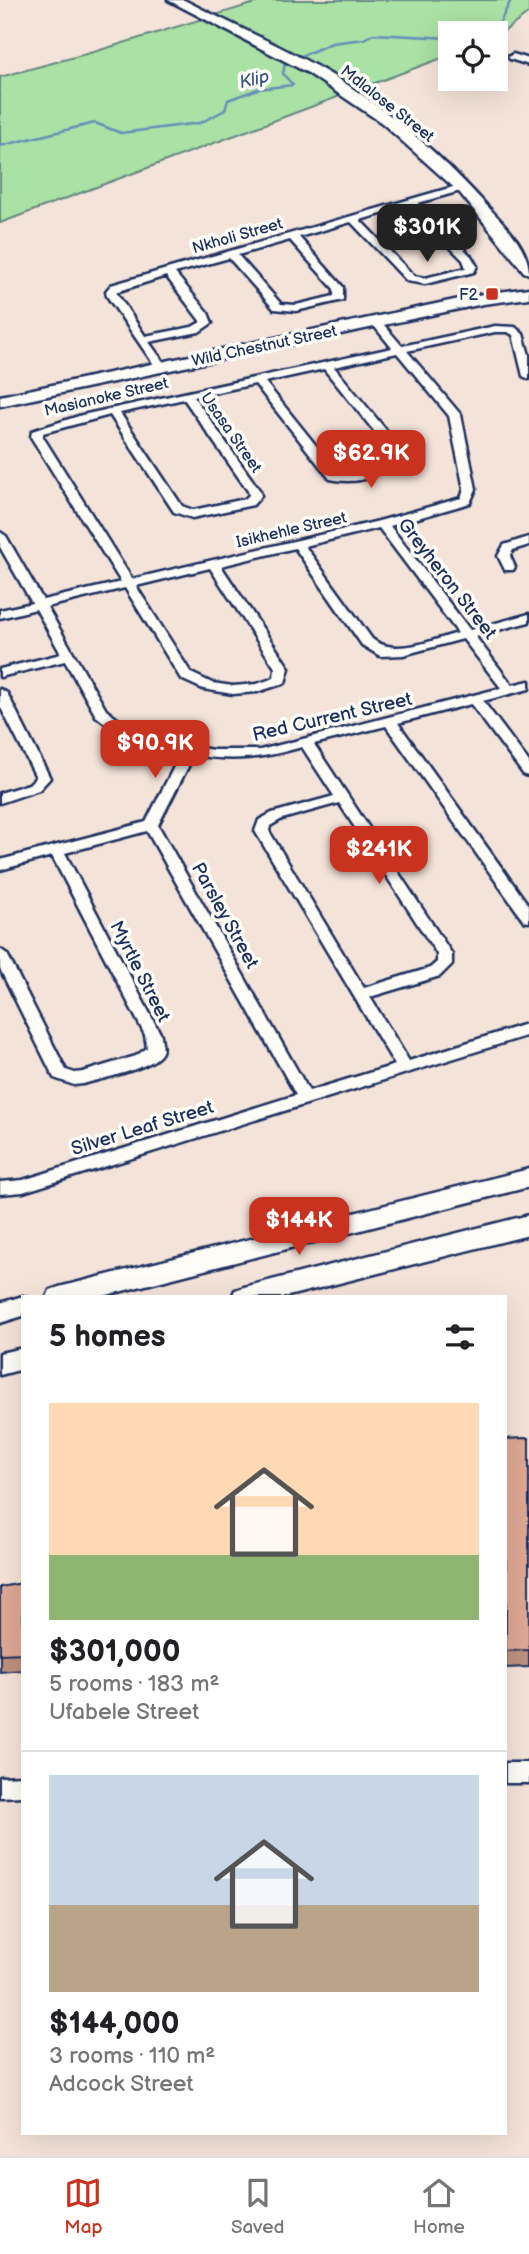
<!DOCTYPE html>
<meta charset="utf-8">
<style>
:root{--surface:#fff;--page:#f2f2f2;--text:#202124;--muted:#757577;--line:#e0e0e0;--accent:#c8321e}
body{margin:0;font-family:"Balsamiq Sans",sans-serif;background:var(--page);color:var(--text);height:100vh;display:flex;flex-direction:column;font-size:26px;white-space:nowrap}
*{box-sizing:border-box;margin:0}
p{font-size:23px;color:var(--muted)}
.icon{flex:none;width:38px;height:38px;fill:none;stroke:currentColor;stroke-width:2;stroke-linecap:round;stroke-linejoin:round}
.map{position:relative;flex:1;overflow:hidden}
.panel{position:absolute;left:21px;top:1295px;width:486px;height:840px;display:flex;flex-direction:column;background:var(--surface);border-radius:0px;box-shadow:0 7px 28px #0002}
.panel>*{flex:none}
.tools{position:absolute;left:438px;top:21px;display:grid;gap:14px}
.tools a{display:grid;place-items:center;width:70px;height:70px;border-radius:0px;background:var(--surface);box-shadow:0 7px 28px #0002;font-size:35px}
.price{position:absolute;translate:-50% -60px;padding:0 16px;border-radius:14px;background:var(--accent);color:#fff;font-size:23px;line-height:46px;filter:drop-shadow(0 2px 4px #0008)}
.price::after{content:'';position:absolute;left:50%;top:42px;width:21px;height:16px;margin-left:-10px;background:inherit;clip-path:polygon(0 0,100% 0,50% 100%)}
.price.on{background:#222;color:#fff}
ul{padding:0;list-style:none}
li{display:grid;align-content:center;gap:14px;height:371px;padding:0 28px}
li+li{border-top:2px solid var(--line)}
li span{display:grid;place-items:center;height:217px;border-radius:0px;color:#555}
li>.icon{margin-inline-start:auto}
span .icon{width:126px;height:126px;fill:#fffc;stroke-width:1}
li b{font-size:30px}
h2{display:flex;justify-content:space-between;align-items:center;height:84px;padding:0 28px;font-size:30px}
.tab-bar{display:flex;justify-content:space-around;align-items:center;height:98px;border-top:2px solid var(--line);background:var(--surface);font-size:19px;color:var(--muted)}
.tab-bar a{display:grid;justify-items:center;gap:4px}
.tab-bar .on{color:var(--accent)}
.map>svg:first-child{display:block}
</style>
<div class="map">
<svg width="529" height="2156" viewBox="0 0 529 2156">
<rect width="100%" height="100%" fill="#f4e3d9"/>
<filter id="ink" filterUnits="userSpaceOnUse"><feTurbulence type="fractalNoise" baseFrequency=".0143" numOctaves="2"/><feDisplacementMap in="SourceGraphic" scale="14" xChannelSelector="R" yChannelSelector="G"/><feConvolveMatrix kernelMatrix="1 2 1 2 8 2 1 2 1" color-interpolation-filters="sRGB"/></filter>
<g filter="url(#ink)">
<!-- green -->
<polygon fill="#aae1a4" stroke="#628881" stroke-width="2" points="265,0 529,0 529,13 495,38 495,33 450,33 450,55 0,223 0,77 97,51"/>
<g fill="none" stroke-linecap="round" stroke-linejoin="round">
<!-- stream -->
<g stroke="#6390b8" stroke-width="2.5">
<polyline points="472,33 499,24 511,0"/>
<polyline points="0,146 95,123 121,133 200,123 225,110 228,100 258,89 293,85 283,74 285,63 332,43 364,39 373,34 450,38"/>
</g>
<!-- street casing -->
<g stroke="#1b2f5e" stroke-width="5">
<g id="street">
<polygon points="513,54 529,59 529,65 510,59 508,57"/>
<path d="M460,185L464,186V190L418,203L471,256L477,266L474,272L425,284L407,281L351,222L299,237L343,287V300L296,311L274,309L229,258L175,273L208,313L212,323L199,332L149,342L167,367L165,369H157L107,296L106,291L111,285ZM409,206L463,260L466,268L425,278L414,276L360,220ZM290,240L334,289V296L296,305L281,304L238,255ZM166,276L201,322L192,327L145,336L116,292Z"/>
<path d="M375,318L379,319L402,346L495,326L515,327L523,334L529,355V379L523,376L513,335L508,332H495L407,351L461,415L476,489L470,503L390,526L470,630L529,614V622L475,636L512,685L529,681V689L483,701L529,762V776L524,775L471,704L398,723L529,906V922L524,921L386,726L314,744L452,954V964L440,976L370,997L409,1061L529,1023V1035L23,1192L0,1194V1182L23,1180L296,1095L147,831L65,853L161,1035C161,1040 164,1048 162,1052C155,1068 100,1079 83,1084L74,1085L54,1078L0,969V949L7,954L66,1070L75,1073L83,1072L136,1056L147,1048L145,1035L52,856L0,870V860L146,822L181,753L119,734L96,716L65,661L0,677V669L61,654L36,609L0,618V610L32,603L0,547V532L6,536L43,600L121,582L31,437L32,431L82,415L392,348L370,321ZM397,353L449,416L464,489L461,498L379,521L132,579L43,437V433L110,415L174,512L192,518L253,505L261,496L260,491L194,397L255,384L330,479C354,484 379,480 393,459L386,430L334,367ZM324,369L374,431L381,459C372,473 353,474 338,473L265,382ZM184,399L248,491L249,495L245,499L193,510L182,506L120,413ZM379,528L458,633C432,640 395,657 372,639L305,546ZM295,548L362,645L380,656L403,655L463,639L501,688L260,750H213L172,743L129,728L106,710L47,607L125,588L181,679L203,689L233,694L257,692L285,683L289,668L221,566ZM210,568L275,668L274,678L257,684L233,686L212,683L191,673L136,586ZM302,747L334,796L272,813L259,820L255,831L395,1065L309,1091L158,825L194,755C235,762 263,758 302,747ZM339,803L437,954V962L430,968L364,988L269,831L270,826L282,819Z"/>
<polygon points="529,537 529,545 513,550 510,556 515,567 513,570 505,570 498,556 504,545"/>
<polygon points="0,689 7,693 50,778 39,790 0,803 0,793 29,784 36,777 0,706"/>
<rect x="506" y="1763" width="23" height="20"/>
<polygon points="23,1776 23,1796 0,1797 0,1777"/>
</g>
</g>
<!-- secondary casing -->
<g stroke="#1b2f5e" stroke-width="5">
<g id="secondary">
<path d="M168,0H184C234,26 287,48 335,77C393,113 444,158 489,208C506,226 529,248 529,274L524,272L460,193L382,123L308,73Z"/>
<polygon points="529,288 529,298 483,304 0,406 0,396 483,294"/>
<polygon points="529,1169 529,1187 99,1297 47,1297 50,1290 59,1287"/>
<polygon points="529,1215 529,1235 284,1297 232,1297 235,1290 244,1287"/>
<polygon points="23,1296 26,1297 23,1297 23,1316 0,1323 0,1303"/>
<polygon points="23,1348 23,1369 0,1375 0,1353"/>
</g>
</g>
<!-- street -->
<use href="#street" fill="#fdfcf7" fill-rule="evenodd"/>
<!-- secondary -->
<use href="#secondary" fill="#fdfcf7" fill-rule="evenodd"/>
</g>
<!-- wall -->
<g fill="#bf907f" stroke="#1b2f5e" stroke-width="2">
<polygon points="529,1438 529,1667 506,1668 506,1439"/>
<polygon points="23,1583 23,1670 0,1672 0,1587"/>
</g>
<!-- building -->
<g fill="#dea894" stroke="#1b2f5e" stroke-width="2">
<polygon points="529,1438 529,1650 506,1651 506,1439"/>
<polygon points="23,1583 23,1653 0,1654 0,1587"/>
</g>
</g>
<!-- markers -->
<rect fill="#c8321e" stroke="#fdfcf7" stroke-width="2.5" x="485" y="287" width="14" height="14" rx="3.5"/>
<g text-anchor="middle" stroke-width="7" stroke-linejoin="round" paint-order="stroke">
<!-- far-street labels -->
<g font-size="16" fill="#1b2f5e" stroke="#fdfcf7">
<text transform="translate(388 103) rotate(38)" y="6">Mdlalose Street</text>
<text transform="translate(237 235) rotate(-16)" y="6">Nkholi Street</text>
<text transform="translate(264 345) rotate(-12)" y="6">Wild Chestnut Street</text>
<text transform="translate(106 396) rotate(-13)" y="6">Masianoke Street</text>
<text transform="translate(232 432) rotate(55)" y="6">Usasa Street</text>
<text transform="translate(291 529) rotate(-13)" y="6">Isikhehle Street</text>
</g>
<!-- far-poi labels -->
<g font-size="16" fill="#1b2f5e" stroke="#fdfcf7" text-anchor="end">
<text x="478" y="300">F2</text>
</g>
<!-- far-water labels -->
<g font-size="18" font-style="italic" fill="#395884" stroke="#fdfcf7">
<text transform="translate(254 79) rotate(-13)" y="6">Klip</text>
</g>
<!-- street labels -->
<g font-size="19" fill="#1b2f5e" stroke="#fdfcf7">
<text transform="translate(448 578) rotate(52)" y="7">Greyheron Street</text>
<text transform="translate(332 716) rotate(-13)" y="7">Red Current Street</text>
<text transform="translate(226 915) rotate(61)" y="7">Parsley Street</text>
<text transform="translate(141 971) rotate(63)" y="7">Myrtle Street</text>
<text transform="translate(142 1127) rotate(-17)" y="7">Silver Leaf Street</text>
</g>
</g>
</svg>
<div class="tools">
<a><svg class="icon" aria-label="locate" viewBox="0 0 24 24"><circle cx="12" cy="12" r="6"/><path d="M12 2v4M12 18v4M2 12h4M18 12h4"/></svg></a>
</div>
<b class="price on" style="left:427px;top:264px">$301K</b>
<b class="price" style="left:371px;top:490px">$62.9K</b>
<b class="price" style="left:155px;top:780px">$90.9K</b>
<b class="price" style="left:379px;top:886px">$241K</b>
<b class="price" style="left:299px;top:1257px">$144K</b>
<section class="panel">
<h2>5 homes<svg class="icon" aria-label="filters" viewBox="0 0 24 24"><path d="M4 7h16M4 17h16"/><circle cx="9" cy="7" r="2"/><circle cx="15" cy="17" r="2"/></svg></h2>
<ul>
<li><span style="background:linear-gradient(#ffd9b3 70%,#8fb573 0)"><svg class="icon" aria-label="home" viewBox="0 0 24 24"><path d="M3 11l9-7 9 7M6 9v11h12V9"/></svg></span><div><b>$301,000</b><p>5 rooms · 183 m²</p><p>Ufabele Street</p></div></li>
<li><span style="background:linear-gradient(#c9d6e8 60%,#b9a48a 0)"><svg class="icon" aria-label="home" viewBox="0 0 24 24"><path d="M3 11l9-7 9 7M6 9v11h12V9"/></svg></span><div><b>$144,000</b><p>3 rooms · 110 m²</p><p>Adcock Street</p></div></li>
</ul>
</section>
</div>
<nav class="tab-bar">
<a class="on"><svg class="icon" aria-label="map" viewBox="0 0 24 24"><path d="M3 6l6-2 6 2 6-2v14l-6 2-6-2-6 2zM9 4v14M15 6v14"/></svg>Map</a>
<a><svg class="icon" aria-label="saved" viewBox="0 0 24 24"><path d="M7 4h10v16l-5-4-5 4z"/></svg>Saved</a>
<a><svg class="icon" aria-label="home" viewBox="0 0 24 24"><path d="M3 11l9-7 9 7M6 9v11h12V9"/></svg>Home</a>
</nav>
